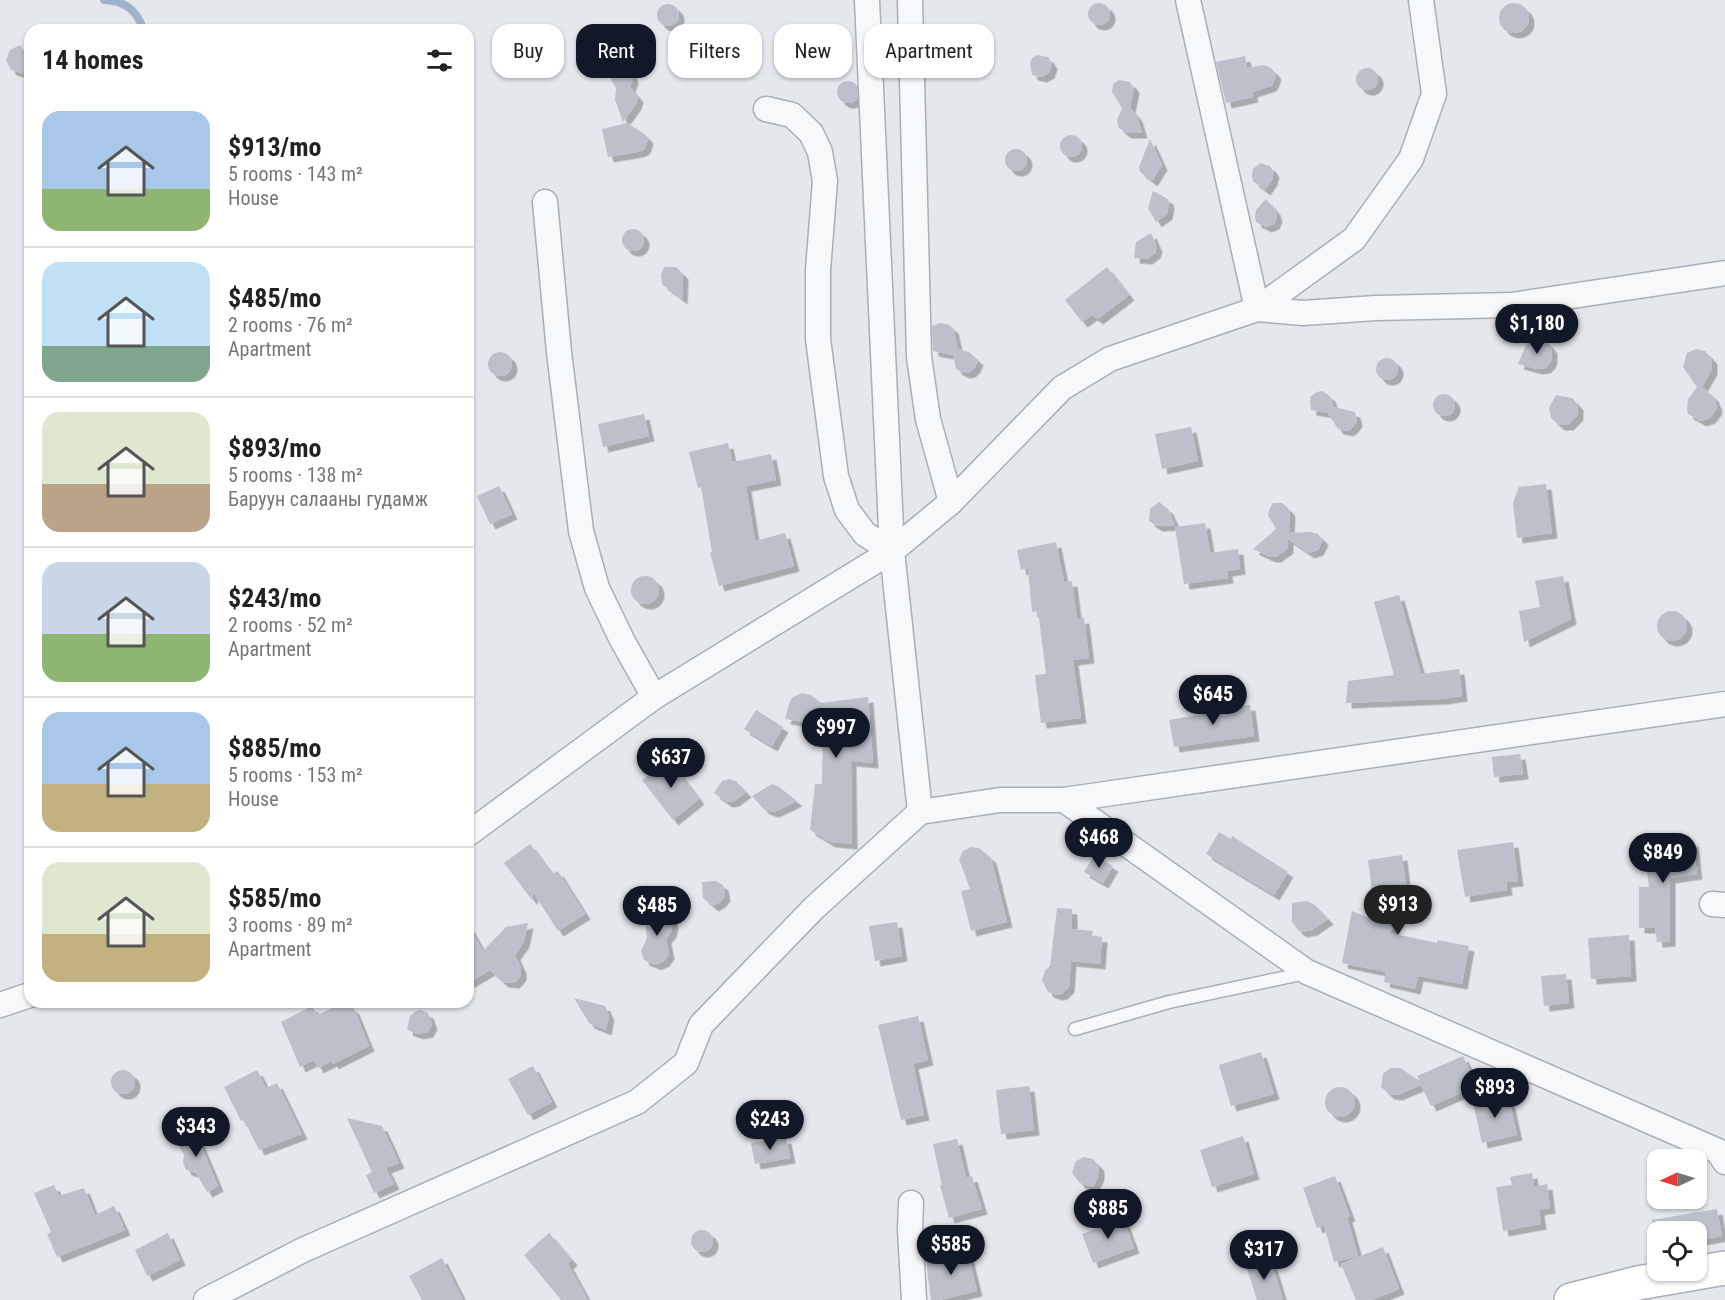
<!DOCTYPE html>
<meta charset="utf-8">
<style>
:root{--surface:#fff;--page:#f6f6f6;--text:#222;--muted:#767676;--line:#e0e0e0;--accent:#111827}
body{margin:0;font-family:"Roboto Condensed",sans-serif;background:var(--page);color:var(--text);height:100vh;display:flex;flex-direction:column;font-size:22px;white-space:nowrap}
*{box-sizing:border-box;margin:0}
p{font-size:20px;color:var(--muted)}
.icon{flex:none;width:33px;height:33px;fill:none;stroke:currentColor;stroke-width:2;stroke-linecap:round;stroke-linejoin:round}
.map{position:relative;flex:1;overflow:hidden}
.side{position:absolute;left:24px;top:24px;width:450px;height:984px;display:flex;flex-direction:column;background:var(--surface);border-radius:18px;box-shadow:0 2px 4px #0004}
.side>*{flex:none}
.hud{position:absolute;left:492px;top:24px;width:570px;height:54px;display:flex;gap:12px}
.needle{width:39px;rotate:266deg}
.buttons{position:absolute;left:1647px;top:1149px;display:grid;gap:12px}
.buttons a{display:grid;place-items:center;width:60px;height:60px;border-radius:12px;background:var(--surface);box-shadow:0 2px 4px #0004;font-size:30px}
.price{position:absolute;translate:-50% -51px;padding:0 14px;border-radius:21px;background:var(--accent);color:#fff;font-size:20px;line-height:39px;filter:drop-shadow(0 2px 3px #0008)}
.price::after{content:'';position:absolute;left:50%;top:36px;width:18px;height:14px;margin-left:-9px;background:inherit;clip-path:polygon(0 0,100% 0,50% 100%)}
.price.active{background:#222;color:#fff}
ul{padding:0;list-style:none}
li{display:flex;align-items:center;gap:18px;height:150px;padding:0 18px}
li+li{border-top:2px solid var(--line)}
li span{display:grid;place-items:center;flex:none;width:168px;height:120px;border-radius:18px;color:#555}
li>.icon{margin-inline-start:auto}
span .icon{width:72px;height:72px;fill:#fffc;stroke-width:1}
li b{font-size:26px}
h2{display:flex;justify-content:space-between;align-items:center;height:72px;padding:0 18px;font-size:26px}
.chip{padding:0 21px;border-radius:18px;background:var(--surface);box-shadow:0 2px 4px #0004;font-size:21px;line-height:54px}
.chip.active{background:var(--accent);color:#fff}
.map>svg:first-child{display:block}
</style>
<div class="map">
<svg width="1725" height="1300" viewBox="0 0 1725 1300">
<defs>
<filter id="shadow"><feDropShadow dx="5.5" dy="5.5" stdDeviation="0" flood-color="#0004"/></filter>
</defs>
<rect width="100%" height="100%" fill="#e4e7ec"/>
<g fill="none" stroke-linecap="round" stroke-linejoin="round">
<!-- stream -->
<path stroke="#9fb4cc" stroke-width="8" d="M104,0C126,1 136,10 144,30"/>
</g>
<!-- building -->
<g fill="#bbc0ca" filter="url(#shadow)">
<circle cx="1099" cy="14" r="11"/>
<circle cx="1514" cy="18" r="15"/>
<circle cx="668" cy="15" r="11"/>
<polygon points="20,45 29,57 25,74 11,70 6,60 10,50"/>
<polygon points="1037,55 1048,57 1052,64 1049,73 1042,77 1032,75 1030,63 1032,58"/>
<polygon points="1245,56 1247,68 1264,65 1271,68 1276,74 1274,81 1271,86 1252,92 1253,97 1226,103 1216,62"/>
<polygon points="622,66 631,70 633,79 630,87 638,97 636,104 623,122 615,100 616,88 611,79 615,69"/>
<circle cx="1367" cy="79" r="11"/>
<polygon points="1119,80 1130,82 1134,88 1130,108 1137,116 1142,133 1126,133 1118,127 1117,120 1122,108 1112,92 1113,84"/>
<circle cx="848" cy="92" r="11"/>
<polygon points="627,123 643,133 648,138 646,146 643,150 638,152 608,157 602,129"/>
<circle cx="1071" cy="146" r="11"/>
<polygon points="1150,139 1162,165 1152,181 1140,172 1139,167"/>
<circle cx="1016" cy="160" r="11"/>
<polygon points="1260,163 1270,166 1274,172 1272,180 1265,190 1253,181 1252,176 1253,169"/>
<polygon points="1153,191 1168,199 1169,204 1167,214 1156,222 1148,208"/>
<polygon points="1266,199 1275,210 1277,217 1274,224 1266,227 1256,222 1255,217 1256,210"/>
<circle cx="633" cy="240" r="11"/>
<polygon points="1151,233 1157,247 1155,253 1147,259 1134,258 1136,242"/>
<polygon points="664,267 676,267 683,274 682,299 662,284 661,275"/>
<polygon points="1107,267 1129,295 1098,319 1092,315 1082,322 1065,300"/>
<polygon points="940,323 949,325 953,328 958,349 969,352 978,360 975,367 970,372 964,373 956,369 953,355 933,351 932,326"/>
<polygon points="1541,339 1546,341 1552,348 1552,358 1550,363 1545,368 1537,369 1518,364 1527,343 1532,340"/>
<polygon points="1696,349 1705,351 1712,359 1712,369 1702,387 1713,396 1717,406 1716,410 1710,418 1701,421 1688,414 1687,409 1688,399 1697,387 1683,367 1687,353"/>
<circle cx="500" cy="364" r="12"/>
<circle cx="1387" cy="369" r="11"/>
<polygon points="1322,391 1330,396 1334,407 1355,412 1357,421 1353,427 1348,431 1338,429 1328,413 1311,410 1310,397 1317,392"/>
<circle cx="1444" cy="405" r="11"/>
<polygon points="1556,395 1572,398 1578,405 1578,415 1568,425 1559,425 1551,418 1549,408"/>
<polygon points="644,414 649,436 603,447 598,424"/>
<polygon points="1191,427 1198,461 1162,469 1155,434"/>
<polygon points="728,443 732,462 771,454 776,480 746,486 755,541 785,533 794,566 719,586 710,553 712,552 701,487 698,488 689,452"/>
<polygon points="1546,484 1552,533 1517,538 1513,503 1519,487"/>
<polygon points="499,486 512,514 490,524 477,496"/>
<polygon points="1159,502 1168,509 1175,525 1157,526 1149,521 1150,509"/>
<polygon points="1273,503 1282,503 1288,508 1290,512 1289,533 1311,532 1318,534 1323,540 1318,550 1309,553 1288,539 1288,548 1276,557 1270,557 1253,549 1276,529 1268,515 1270,508"/>
<polygon points="1205,523 1210,553 1238,549 1240,569 1227,571 1228,578 1184,584 1175,527"/>
<polygon points="1056,542 1064,582 1072,581 1077,619 1084,618 1089,658 1073,660 1081,718 1041,723 1035,675 1046,674 1038,611 1032,612 1028,568 1021,570 1017,550"/>
<polygon points="1563,576 1571,619 1524,642 1519,611 1540,607 1535,581"/>
<circle cx="645" cy="590" r="14"/>
<polygon points="1399,595 1421,674 1459,669 1462,696 1442,699 1346,703 1348,681 1394,675 1374,602"/>
<circle cx="1672" cy="626" r="15"/>
<polygon points="802,693 811,695 821,703 868,697 873,763 851,761 852,844 830,842 810,830 815,784 822,784 823,725 785,719 790,701 793,697"/>
<polygon points="1250,705 1254,736 1174,747 1169,720 1209,713 1209,710"/>
<polygon points="756,710 783,727 772,746 744,729"/>
<polygon points="1520,754 1523,774 1494,777 1492,757"/>
<polygon points="669,759 699,799 673,820 642,780"/>
<polygon points="729,779 736,781 746,792 734,801 727,802 714,793 722,781"/>
<polygon points="772,784 779,787 797,801 776,811 772,812 764,809 752,796"/>
<polygon points="1219,832 1231,839 1232,836 1288,872 1274,895 1206,854"/>
<polygon points="1693,841 1697,874 1670,878 1670,941 1657,942 1655,928 1639,928 1639,887 1649,887 1644,847"/>
<polygon points="1513,842 1518,881 1506,882 1507,890 1465,897 1457,850"/>
<polygon points="530,844 552,874 558,871 585,914 558,931 533,892 532,900 504,863"/>
<polygon points="971,847 979,848 991,858 1007,922 971,931 961,891 970,889 959,859 963,851"/>
<polygon points="1094,855 1113,866 1103,883 1084,872"/>
<polygon points="1402,855 1406,887 1403,887 1402,909 1390,933 1437,943 1437,940 1469,946 1462,984 1418,976 1415,989 1384,982 1386,972 1342,963 1352,911 1376,921 1368,860"/>
<polygon points="716,881 723,885 725,896 720,902 713,906 703,898 702,882"/>
<polygon points="1306,901 1315,905 1328,919 1312,930 1302,932 1298,930 1292,922 1292,903"/>
<polygon points="1057,908 1072,909 1072,929 1093,931 1092,936 1102,937 1100,964 1071,961 1069,987 1062,994 1057,995 1048,992 1042,980 1045,971 1050,966"/>
<polygon points="656,911 663,911 671,916 673,923 671,932 666,938 669,954 664,961 656,965 644,960 641,951 647,938 645,920 651,913"/>
<polygon points="897,922 902,956 875,961 869,926"/>
<polygon points="528,923 524,942 515,955 521,968 521,975 518,979 514,983 503,982 490,970 468,983 468,925 483,951 506,927"/>
<polygon points="1629,935 1631,976 1591,979 1588,938"/>
<polygon points="1566,974 1569,1003 1544,1006 1541,976"/>
<polygon points="574,998 605,1006 609,1016 606,1030 589,1023"/>
<polygon points="341,1004 348,1005 354,1009 369,1046 333,1064 332,1061 318,1068 314,1060 300,1067 281,1022 312,1006 317,1015"/>
<polygon points="420,1010 428,1013 432,1024 428,1032 418,1034 407,1030 410,1016 416,1011"/>
<polygon points="918,1016 928,1060 913,1064 924,1115 901,1120 878,1025"/>
<polygon points="1261,1052 1274,1094 1231,1106 1219,1065"/>
<polygon points="1463,1056 1477,1086 1431,1106 1421,1085 1397,1095 1389,1094 1381,1087 1383,1074 1390,1068 1400,1068 1420,1081 1417,1076"/>
<polygon points="533,1066 552,1102 528,1115 508,1079"/>
<polygon points="257,1070 266,1088 277,1083 302,1134 259,1150 244,1120 241,1121 224,1087"/>
<circle cx="123" cy="1082" r="12"/>
<polygon points="1029,1086 1034,1130 1001,1134 996,1090"/>
<circle cx="1340" cy="1102" r="15"/>
<polygon points="1508,1095 1517,1135 1482,1143 1473,1103"/>
<polygon points="347,1118 382,1126 399,1163 386,1168 394,1184 374,1193 366,1175 372,1172"/>
<polygon points="190,1119 218,1186 207,1192 196,1173 186,1170 183,1162 184,1155 174,1137 188,1129"/>
<polygon points="1243,1136 1254,1174 1212,1187 1200,1150"/>
<polygon points="786,1138 790,1158 755,1164 751,1143"/>
<polygon points="957,1139 966,1178 972,1176 982,1209 949,1218 940,1185 942,1185 933,1144"/>
<polygon points="1084,1157 1093,1159 1099,1166 1099,1175 1093,1187 1080,1183 1072,1173 1076,1161"/>
<polygon points="1532,1173 1534,1187 1547,1184 1550,1208 1539,1210 1541,1224 1503,1231 1496,1187 1512,1185 1510,1177"/>
<polygon points="1335,1176 1350,1216 1347,1217 1358,1256 1334,1262 1324,1225 1317,1228 1303,1188"/>
<polygon points="54,1185 59,1196 84,1188 95,1215 114,1206 125,1230 57,1257 47,1234 51,1232 34,1193"/>
<polygon points="1717,1209 1722,1236 1696,1241 1696,1232 1653,1232 1652,1220"/>
<polygon points="1123,1218 1134,1248 1093,1263 1082,1234 1101,1227 1098,1220"/>
<circle cx="702" cy="1241" r="11"/>
<polygon points="168,1233 180,1260 147,1276 135,1250"/>
<polygon points="549,1233 572,1260 568,1264 588,1300 561,1300 524,1255"/>
<polygon points="1383,1247 1399,1289 1371,1300 1356,1300 1341,1264"/>
<polygon points="967,1250 977,1291 939,1300 931,1300 926,1261"/>
<polygon points="442,1258 463,1300 422,1300 409,1276"/>
<polygon points="1270,1258 1283,1300 1257,1300 1246,1265"/>
</g>
<g fill="none" stroke-linecap="round" stroke-linejoin="round">
<!-- lane casing -->
<g stroke="#a9aeb7" stroke-width="15">
<polyline id="lane" points="1075,1029 1169,1002 1306,973"/>
</g>
<!-- street casing -->
<g stroke="#a9aeb7" stroke-width="27">
<g id="street">
<polyline points="867,0 892,551"/>
<polyline points="910,0 919,357 928,419 951,502"/>
<polyline points="1188,0 1257,309 1354,239 1411,159 1434,94 1421,0"/>
<polyline points="766,109 792,115 811,133 820,152 825,181 818,270 818,339 836,476 847,510 865,534 892,551"/>
<polyline points="545,202 559,352 581,531 597,588 622,640 654,697"/>
<polyline points="1064,800 1725,704"/>
<polyline points="920,812 892,551 951,502 1062,388 1110,359 1257,309 1303,313 1376,308 1512,305 1725,273"/>
<polyline points="468,834 654,697 892,551"/>
<polyline points="1712,904 1725,905"/>
<polyline points="0,1005 30,995"/>
<polyline points="911,1203 910,1230 914,1300"/>
<polyline points="206,1300 303,1250 637,1102 686,1063 701,1025 814,908 920,812 1000,800 1064,800 1307,972 1718,1151 1725,1162"/>
</g>
</g>
<!-- secondary casing -->
<g stroke="#a9aeb7" stroke-width="36">
<polyline id="secondary" points="1571,1300 1638,1283 1725,1268"/>
</g>
<!-- lane -->
<use href="#lane" stroke="#f7f8fa" stroke-width="12"/>
<!-- street -->
<use href="#street" stroke="#f7f8fa" stroke-width="24"/>
<!-- secondary -->
<use href="#secondary" stroke="#fff" stroke-width="33"/>
</g>
</svg>
<div class="buttons">
<a><svg class="needle" viewBox="-14 -14 28 28"><path d="M0-13l5 13h-10z" fill="#e53935"/><path d="M0 13l5-13h-10z" fill="#767676"/></svg></a>
<a><svg class="icon" aria-label="locate" viewBox="0 0 24 24"><circle cx="12" cy="12" r="6"/><path d="M12 2v4M12 18v4M2 12h4M18 12h4"/></svg></a>
</div>
<b class="price" style="left:1537px;top:355px">$1,180</b>
<b class="price" style="left:1213px;top:726px">$645</b>
<b class="price" style="left:836px;top:759px">$997</b>
<b class="price" style="left:671px;top:789px">$637</b>
<b class="price" style="left:1099px;top:869px">$468</b>
<b class="price" style="left:1663px;top:884px">$849</b>
<b class="price active" style="left:1398px;top:936px">$913</b>
<b class="price" style="left:657px;top:937px">$485</b>
<b class="price" style="left:1495px;top:1119px">$893</b>
<b class="price" style="left:770px;top:1151px">$243</b>
<b class="price" style="left:196px;top:1158px">$343</b>
<b class="price" style="left:1108px;top:1240px">$885</b>
<b class="price" style="left:951px;top:1276px">$585</b>
<b class="price" style="left:1264px;top:1281px">$317</b>
<div class="hud">
<a class="chip">Buy</a>
<a class="chip active">Rent</a>
<a class="chip">Filters</a>
<a class="chip">New</a>
<a class="chip">Apartment</a>
</div>
<section class="side">
<h2>14 homes<svg class="icon" aria-label="filters" viewBox="0 0 24 24"><path d="M4 7h16M4 17h16"/><circle cx="9" cy="7" r="2"/><circle cx="15" cy="17" r="2"/></svg></h2>
<ul>
<li><span style="background:linear-gradient(#a9c7e8 65%,#8fb573 0)"><svg class="icon" aria-label="home" viewBox="0 0 24 24"><path d="M3 11l9-7 9 7M6 9v11h12V9"/></svg></span><div><b>$913/mo</b><p>5 rooms · 143 m²</p><p>House</p></div></li>
<li><span style="background:linear-gradient(#bfe0f5 70%,#7fa58c 0)"><svg class="icon" aria-label="home" viewBox="0 0 24 24"><path d="M3 11l9-7 9 7M6 9v11h12V9"/></svg></span><div><b>$485/mo</b><p>2 rooms · 76 m²</p><p>Apartment</p></div></li>
<li><span style="background:linear-gradient(#dfe7d0 60%,#b9a48a 0)"><svg class="icon" aria-label="home" viewBox="0 0 24 24"><path d="M3 11l9-7 9 7M6 9v11h12V9"/></svg></span><div><b>$893/mo</b><p>5 rooms · 138 m²</p><p>Баруун салааны гудамж</p></div></li>
<li><span style="background:linear-gradient(#c9d6e8 60%,#8fb573 0)"><svg class="icon" aria-label="home" viewBox="0 0 24 24"><path d="M3 11l9-7 9 7M6 9v11h12V9"/></svg></span><div><b>$243/mo</b><p>2 rooms · 52 m²</p><p>Apartment</p></div></li>
<li><span style="background:linear-gradient(#a9c7e8 60%,#c2b280 0)"><svg class="icon" aria-label="home" viewBox="0 0 24 24"><path d="M3 11l9-7 9 7M6 9v11h12V9"/></svg></span><div><b>$885/mo</b><p>5 rooms · 153 m²</p><p>House</p></div></li>
<li><span style="background:linear-gradient(#dfe7d0 60%,#c2b280 0)"><svg class="icon" aria-label="home" viewBox="0 0 24 24"><path d="M3 11l9-7 9 7M6 9v11h12V9"/></svg></span><div><b>$585/mo</b><p>3 rooms · 89 m²</p><p>Apartment</p></div></li>
</ul>
</section>
</div>
